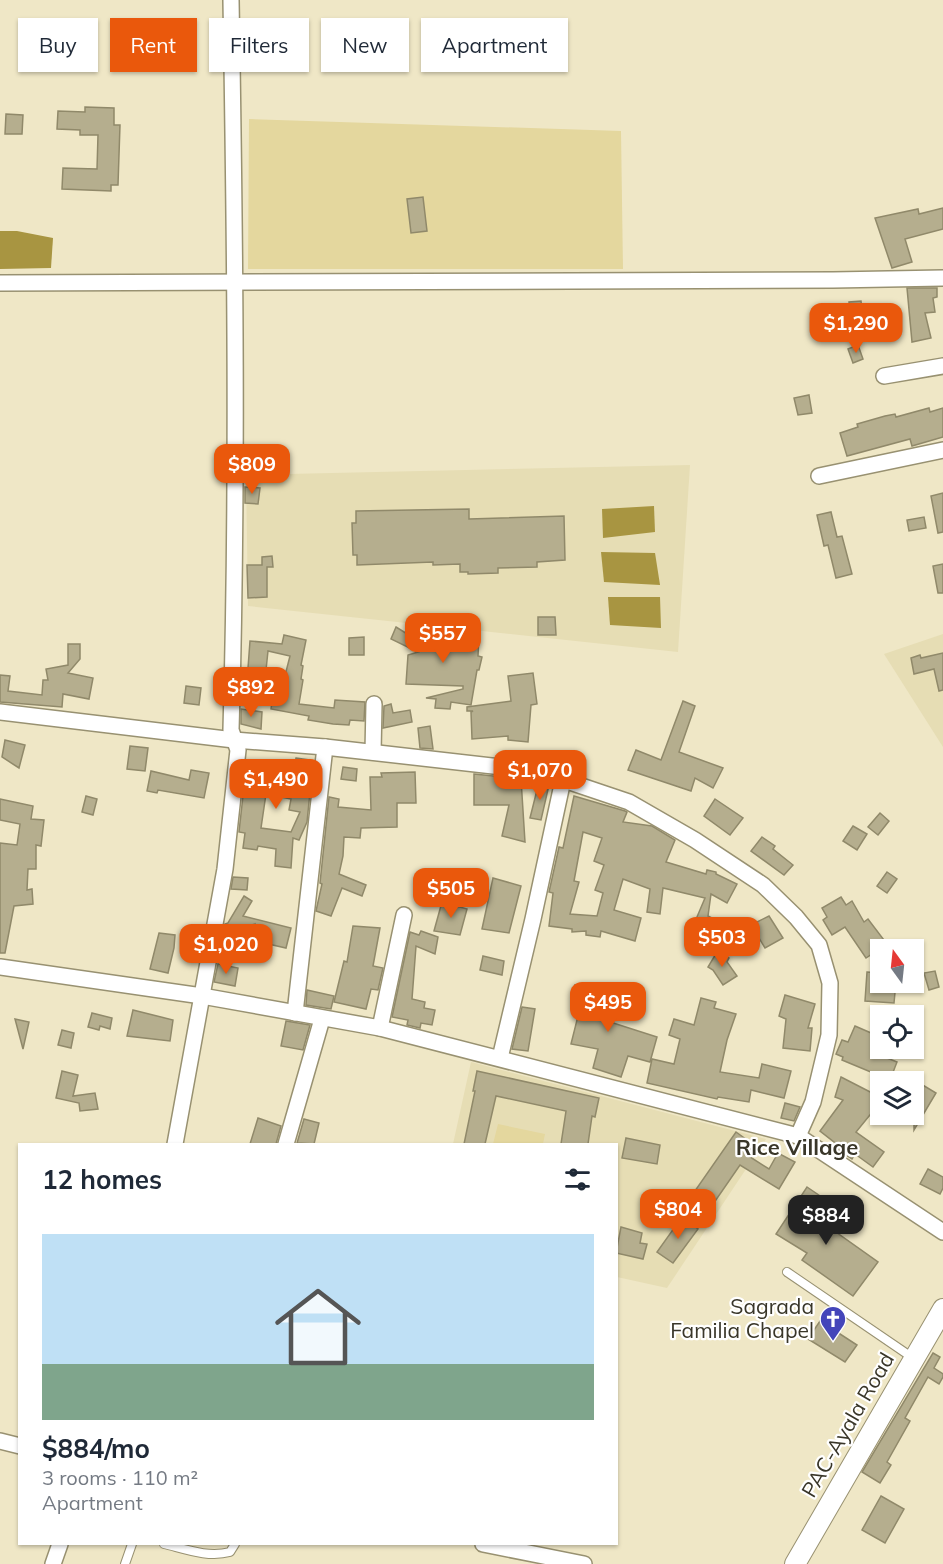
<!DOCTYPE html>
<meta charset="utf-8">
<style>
:root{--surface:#fff;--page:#f6f6f7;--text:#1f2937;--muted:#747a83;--line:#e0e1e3;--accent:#ea580c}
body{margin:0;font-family:Mulish,sans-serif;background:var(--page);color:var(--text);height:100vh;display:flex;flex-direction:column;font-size:22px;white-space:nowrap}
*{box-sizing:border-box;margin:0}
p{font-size:20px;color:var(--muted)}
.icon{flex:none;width:33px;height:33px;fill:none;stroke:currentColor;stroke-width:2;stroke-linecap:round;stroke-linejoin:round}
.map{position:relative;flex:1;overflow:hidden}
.panel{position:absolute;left:18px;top:1143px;width:600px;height:402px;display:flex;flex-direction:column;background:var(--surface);border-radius:0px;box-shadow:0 2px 4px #0004}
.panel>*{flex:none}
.guide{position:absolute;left:18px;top:18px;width:600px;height:54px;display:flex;gap:12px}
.needle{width:39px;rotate:345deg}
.fabs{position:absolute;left:870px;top:939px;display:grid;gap:12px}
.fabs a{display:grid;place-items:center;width:54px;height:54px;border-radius:0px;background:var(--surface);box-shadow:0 2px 4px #0004;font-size:30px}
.price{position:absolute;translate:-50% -51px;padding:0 14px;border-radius:12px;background:var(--accent);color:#fff;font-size:20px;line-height:39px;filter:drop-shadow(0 2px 3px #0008)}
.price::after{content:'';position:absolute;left:50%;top:36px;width:18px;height:14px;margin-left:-9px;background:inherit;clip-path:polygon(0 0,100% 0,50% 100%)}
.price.current{background:#222;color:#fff}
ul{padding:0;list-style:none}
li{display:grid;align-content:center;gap:12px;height:318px;padding:0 24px}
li+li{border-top:2px solid var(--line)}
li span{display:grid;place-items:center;height:186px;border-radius:0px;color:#555}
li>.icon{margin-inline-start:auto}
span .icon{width:108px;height:108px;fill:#fffc;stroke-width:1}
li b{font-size:26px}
h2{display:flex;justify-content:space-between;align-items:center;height:72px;padding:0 24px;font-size:26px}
.chip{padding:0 21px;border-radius:0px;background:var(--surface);box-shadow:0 2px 4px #0004;font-size:21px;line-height:54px}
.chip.current{background:var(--accent);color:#fff}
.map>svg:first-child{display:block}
</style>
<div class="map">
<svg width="943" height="1564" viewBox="0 0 943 1564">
<rect width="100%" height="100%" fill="#efe7c6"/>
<!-- built -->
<g fill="#e6ddb4">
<polygon points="690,465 678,652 248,606 246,475"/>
<polygon points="943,634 943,747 884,654"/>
<polygon points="471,1062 766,1139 667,1288 617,1277 616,1144 453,1144"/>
</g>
<!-- green -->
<g fill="#e4d79e">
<polygon points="249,119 621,131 623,269 248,269"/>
<polygon points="498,1124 545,1134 543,1144 493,1144"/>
</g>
<!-- water -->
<g fill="#a89541">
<polygon points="0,231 17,231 53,238 51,268 0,269"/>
<polygon points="654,506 655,532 603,538 602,509"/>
<polygon points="601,552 655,553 660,585 604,582"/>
<polygon points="608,597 660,597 661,628 610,625"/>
</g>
<!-- building -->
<g fill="#b5ae8e" stroke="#90896a" stroke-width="1.5" fill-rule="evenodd">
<polygon points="85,107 114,108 114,125 120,125 118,185 111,185 111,191 62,189 63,168 97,169 98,135 80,135 80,130 57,129 58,111 85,112"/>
<polygon points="6,114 23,115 22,134 5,134"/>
<polygon points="423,197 427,231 411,233 407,199"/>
<polygon points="943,208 943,229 905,239 912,262 892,268 875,218 918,209 919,214"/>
<polygon points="907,288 937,288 937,297 933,298 935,312 925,313 931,338 912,342"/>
<polygon points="861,301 864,329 852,330 849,302"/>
<polygon points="858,345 863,359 853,363 848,349"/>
<polygon points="809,395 812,413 798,415 794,398"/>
<polygon points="929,408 930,412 943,408 943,437 912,446 910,439 847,456 840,433 858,427 857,424 885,416 895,414 896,417"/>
<polygon points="245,487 260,488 258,504 245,503"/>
<polygon points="943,493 943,532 938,533 931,496"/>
<polygon points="469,509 469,519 564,516 565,560 537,562 537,567 498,568 498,573 468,574 468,572 460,572 460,564 433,565 433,562 357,565 357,555 353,555 352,523 356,523 356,511"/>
<polygon points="831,512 837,537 842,536 852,574 836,578 828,545 824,546 817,515"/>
<polygon points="924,517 926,528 909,531 907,520"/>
<polygon points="272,556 273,567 267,567 267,597 248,598 247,565 262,565 262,557"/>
<polygon points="943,564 943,593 938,593 933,566"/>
<polygon points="538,617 555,617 556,635 538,635"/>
<polygon points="396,627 428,647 429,631 443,631 443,634 479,637 478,656 482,657 479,670 477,670 471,705 451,702 450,709 435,708 436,699 426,698 463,689 463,686 406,684 408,655 418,652 391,639"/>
<polygon points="284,635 306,640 301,665 303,666 301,679 303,680 299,704 334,708 335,700 365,702 364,721 350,720 349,725 333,724 308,720 309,716 271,709 272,702 278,703 290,656 268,651 266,670 248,668 250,641 282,644"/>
<polygon points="364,637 364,655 349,655 349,638"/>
<polygon points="68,644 80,644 80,659 68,673 93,678 89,699 63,694 62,707 0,702 0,675 10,676 8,691 42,695 43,680 48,680 46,669 68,665"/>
<polygon points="943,653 943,690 939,691 934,669 914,674 911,658 920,655 921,658"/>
<polygon points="533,673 537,704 531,705 528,742 508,740 508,736 472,739 471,712 473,711 467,711 467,707 511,701 508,676"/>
<polygon points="186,686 201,688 199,705 184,703"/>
<polygon points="683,701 695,706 679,752 723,768 713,788 695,778 691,791 628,770 636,750 661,760"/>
<polygon points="391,704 393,713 410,710 412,722 383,728 384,706"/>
<polygon points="241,709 262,712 261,729 241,724"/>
<polygon points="430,726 433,749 420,748 418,728"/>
<polygon points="5,740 25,745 19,768 2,757"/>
<polygon points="130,746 148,748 145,771 127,769"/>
<path d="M296,758L309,760L304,791L310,792L307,822L299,840L293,838L291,868L275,866L276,849L258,846L257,850L243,848L245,833L239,832L246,769L277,777L282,760L295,764ZM266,794L291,799L289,810L300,812L291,832L261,828Z"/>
<polygon points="343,767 357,769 356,781 341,779"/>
<polygon points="191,770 209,773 204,798 158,790 157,793 147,791 151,771 189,780"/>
<polygon points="415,772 416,803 397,803 397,827 361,828 360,838 344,837 343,856 339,874 366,885 362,896 342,888 331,916 316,911 322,884 320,883 329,797 339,799 338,807 371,810 370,777 382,777 381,773"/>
<polygon points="474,774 521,779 525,842 502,836 509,805 474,805"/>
<polygon points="539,782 549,785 541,820 530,818"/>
<polygon points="86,796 97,799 93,815 82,812"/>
<path d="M574,796L625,811L627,812L623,822L652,826L675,840L666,862L706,874L707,870L716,872V874L737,884L727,903L711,894L708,916L716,920L708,938L691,931L705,898L663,888L660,914L647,912L650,889L623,879L614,910L641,918L635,941L601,931L600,937L586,935V931L572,932V929L549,926L553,893L549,892L559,847L563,848ZM583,832L602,838L594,861L604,865L595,890L603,893L597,916L570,914L579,882L574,881Z"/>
<polygon points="0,799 33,806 31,819 44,820 41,846 36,845 36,869 28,869 27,890 32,889 33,904 14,906 5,953 0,953 0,843 17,845 20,824 0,820"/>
<polygon points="715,799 743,818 730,835 704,816"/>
<polygon points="880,813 889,821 878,835 868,827"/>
<polygon points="853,826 867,834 857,850 843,841"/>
<polygon points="762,837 775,846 773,849 793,865 784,875 751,851"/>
<polygon points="887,872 897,879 887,893 877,886"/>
<polygon points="233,877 248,878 247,890 231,889"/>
<polygon points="493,878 521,886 509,933 482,929"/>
<polygon points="244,896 252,901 243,916 291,928 286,948 251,940 255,924 226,934 225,924 228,923"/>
<polygon points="841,897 846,905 852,901 864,922 868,919 887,944 866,958 845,927 832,935 823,920 827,917 822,908"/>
<polygon points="442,902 467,909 460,935 434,931"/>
<polygon points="769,916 783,938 765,948 753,928 753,924"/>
<polygon points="353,926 380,928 373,966 383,968 378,990 371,989 366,1009 334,1002 344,961 347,962"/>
<polygon points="421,931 438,937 435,954 416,946 412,999 425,1002 424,1008 435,1010 432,1025 421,1023 420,1028 407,1025 408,1020 392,1017 410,932 419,935"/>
<polygon points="159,933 175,935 174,948 168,973 150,969"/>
<polygon points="717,952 729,958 727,962 737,976 723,985 713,970 708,967"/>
<polygon points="483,956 504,961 502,975 480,970"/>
<polygon points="218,964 238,968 235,986 214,982"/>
<polygon points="935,971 939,987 929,990 924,973"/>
<polygon points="867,972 880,973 880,982 896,982 894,1003 865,1001"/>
<polygon points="575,985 604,991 605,986 615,989 607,1021 657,1037 650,1062 628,1056 621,1077 593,1068 598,1049 571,1044 582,1000 572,998"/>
<polygon points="307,990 334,996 331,1009 306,1005"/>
<polygon points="785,995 815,1004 808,1028 812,1028 810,1051 783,1048 786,1019 779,1016"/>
<polygon points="701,998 716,1002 714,1008 736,1014 727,1040 720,1072 759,1078 762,1064 791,1071 784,1098 751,1090 749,1102 718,1097 717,1099 647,1083 652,1059 674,1064 680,1039 669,1035 674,1019 694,1025"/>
<polygon points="522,1007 535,1009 528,1051 512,1049"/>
<polygon points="133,1010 173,1020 170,1041 127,1036"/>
<polygon points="92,1013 112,1018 110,1029 100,1026 99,1030 88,1027"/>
<polygon points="15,1019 29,1022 23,1049"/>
<polygon points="286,1021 310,1025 303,1050 281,1046"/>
<polygon points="855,1026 878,1036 872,1052 897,1062 890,1080 842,1060 843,1057 836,1054 842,1040 848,1042"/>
<polygon points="62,1030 74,1033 71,1048 58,1045"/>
<polygon points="62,1071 78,1075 73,1096 95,1093 98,1109 80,1111 79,1103 56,1098"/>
<polygon points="477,1071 599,1098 595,1117 592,1116 588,1144 561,1144 566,1111 496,1096 485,1144 464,1144 475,1091 473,1091"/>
<polygon points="841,1077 880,1097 880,1113 874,1110 856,1132 884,1152 873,1167 855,1154 852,1159 837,1149 839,1146 820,1131 843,1100 835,1097"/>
<polygon points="921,1084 936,1093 914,1130 914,1085 918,1088"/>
<polygon points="785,1103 800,1107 794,1121 781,1118"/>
<polygon points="258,1118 281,1126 276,1144 250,1144"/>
<polygon points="304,1119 319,1123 314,1144 297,1143"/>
<polygon points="736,1132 754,1145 747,1155 769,1169 778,1153 795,1162 779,1189 740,1165 709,1210 690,1198"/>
<polygon points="626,1138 660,1145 657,1164 622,1158"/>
<polygon points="928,1169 943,1177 943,1188 940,1194 920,1184"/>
<polygon points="807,1187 823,1198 812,1215 878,1262 853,1296 802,1260 807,1253 776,1234"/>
<polygon points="682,1217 698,1229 673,1263 657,1252"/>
<polygon points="621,1227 642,1233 640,1243 647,1244 643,1259 616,1253"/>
<polygon points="820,1321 857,1345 845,1362 808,1339"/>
<polygon points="933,1353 940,1357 934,1368 943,1374 943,1377 939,1384 928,1377 905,1418 910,1421 887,1462 891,1465 880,1483 862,1472"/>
<polygon points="881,1496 904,1509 885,1543 862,1530"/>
</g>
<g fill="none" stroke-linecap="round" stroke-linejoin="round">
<!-- service casing -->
<g stroke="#989171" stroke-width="10">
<g id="service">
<polyline points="787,1272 913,1358"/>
<path d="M164,1544C185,1549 208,1558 230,1552L235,1544"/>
<polyline points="125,1564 132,1544"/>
</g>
</g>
<!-- minor casing -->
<g stroke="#989171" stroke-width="18">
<g id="minor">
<polyline points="0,283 833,280 943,278"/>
<polyline points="884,376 943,366"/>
<polyline points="819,476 943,450"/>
<polyline points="0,712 234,740 325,747 537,771 629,802 695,840 763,885 796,917 819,945 830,983 829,1035 813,1102 798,1136"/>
<polyline points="373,752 374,704"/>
<polyline points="0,967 202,996 380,1028 798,1136 943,1232"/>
<polyline points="295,1013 325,747"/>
<polyline points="380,1028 404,915"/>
<polyline points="500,1058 533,919 563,780"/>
<path d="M175,1144L225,869L238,750L231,730C238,486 235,243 231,0"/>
<polyline points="286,1144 322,1019"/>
<polyline points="0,1441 20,1446"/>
<polyline points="483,1544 584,1564"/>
<polyline points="53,1564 60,1544"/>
</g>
</g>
<!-- tertiary casing -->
<g stroke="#989171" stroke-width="22">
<polyline id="tertiary" points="795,1564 943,1309"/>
</g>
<!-- service -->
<use href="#service" stroke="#fff" stroke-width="8"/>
<!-- minor -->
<use href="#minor" stroke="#fff" stroke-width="15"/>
<!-- tertiary -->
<use href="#tertiary" stroke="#fff" stroke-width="20"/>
</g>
<!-- icons -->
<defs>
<g id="church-pin" transform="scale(1.35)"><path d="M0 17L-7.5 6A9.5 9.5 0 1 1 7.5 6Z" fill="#4445ba" stroke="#fff"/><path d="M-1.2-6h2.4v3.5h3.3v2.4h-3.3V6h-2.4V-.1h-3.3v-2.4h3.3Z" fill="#fff"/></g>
</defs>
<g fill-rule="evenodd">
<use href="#church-pin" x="833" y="1319"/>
</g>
<g text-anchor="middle" stroke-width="4.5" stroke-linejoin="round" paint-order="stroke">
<!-- poi labels -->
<g font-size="21" fill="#393629" stroke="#fff" text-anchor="end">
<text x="814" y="1314">Sagrada<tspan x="814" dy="24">Familia Chapel</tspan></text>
</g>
<!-- street labels -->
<g font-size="21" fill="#393629" stroke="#fff">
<text transform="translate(848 1425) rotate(-60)" y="7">PAC-Ayala Road</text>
</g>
<!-- neighbourhood labels -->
<g font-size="22" font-weight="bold" fill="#393629" stroke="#fff">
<text x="797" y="1155">Rice Village</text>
</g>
</g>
</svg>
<div class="fabs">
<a><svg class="needle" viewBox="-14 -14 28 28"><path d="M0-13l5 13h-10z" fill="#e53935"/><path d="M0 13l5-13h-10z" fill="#747a83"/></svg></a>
<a><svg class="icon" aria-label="locate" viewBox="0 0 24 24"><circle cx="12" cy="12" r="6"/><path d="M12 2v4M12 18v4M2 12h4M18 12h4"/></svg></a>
<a><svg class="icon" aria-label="layers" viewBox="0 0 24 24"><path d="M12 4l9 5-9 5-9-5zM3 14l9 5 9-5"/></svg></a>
</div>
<b class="price" style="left:856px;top:354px">$1,290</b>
<b class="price" style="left:252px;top:495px">$809</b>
<b class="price" style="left:443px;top:664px">$557</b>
<b class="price" style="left:251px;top:718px">$892</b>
<b class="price" style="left:540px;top:801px">$1,070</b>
<b class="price" style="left:276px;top:810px">$1,490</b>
<b class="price" style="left:451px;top:919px">$505</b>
<b class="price" style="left:722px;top:968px">$503</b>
<b class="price" style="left:226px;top:975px">$1,020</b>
<b class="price" style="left:608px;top:1033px">$495</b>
<b class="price" style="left:678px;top:1240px">$804</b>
<b class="price current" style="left:826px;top:1246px">$884</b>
<div class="guide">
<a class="chip">Buy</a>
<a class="chip current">Rent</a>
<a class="chip">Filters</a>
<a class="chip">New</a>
<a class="chip">Apartment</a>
</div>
<section class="panel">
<h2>12 homes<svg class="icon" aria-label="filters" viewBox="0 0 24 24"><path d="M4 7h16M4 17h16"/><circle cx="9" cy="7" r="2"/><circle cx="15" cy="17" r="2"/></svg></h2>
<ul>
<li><span style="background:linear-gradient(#bfe0f5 70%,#7fa58c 0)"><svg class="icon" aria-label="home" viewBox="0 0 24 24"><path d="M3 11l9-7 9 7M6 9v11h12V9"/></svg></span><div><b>$884/mo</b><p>3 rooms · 110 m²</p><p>Apartment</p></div></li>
</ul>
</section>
</div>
